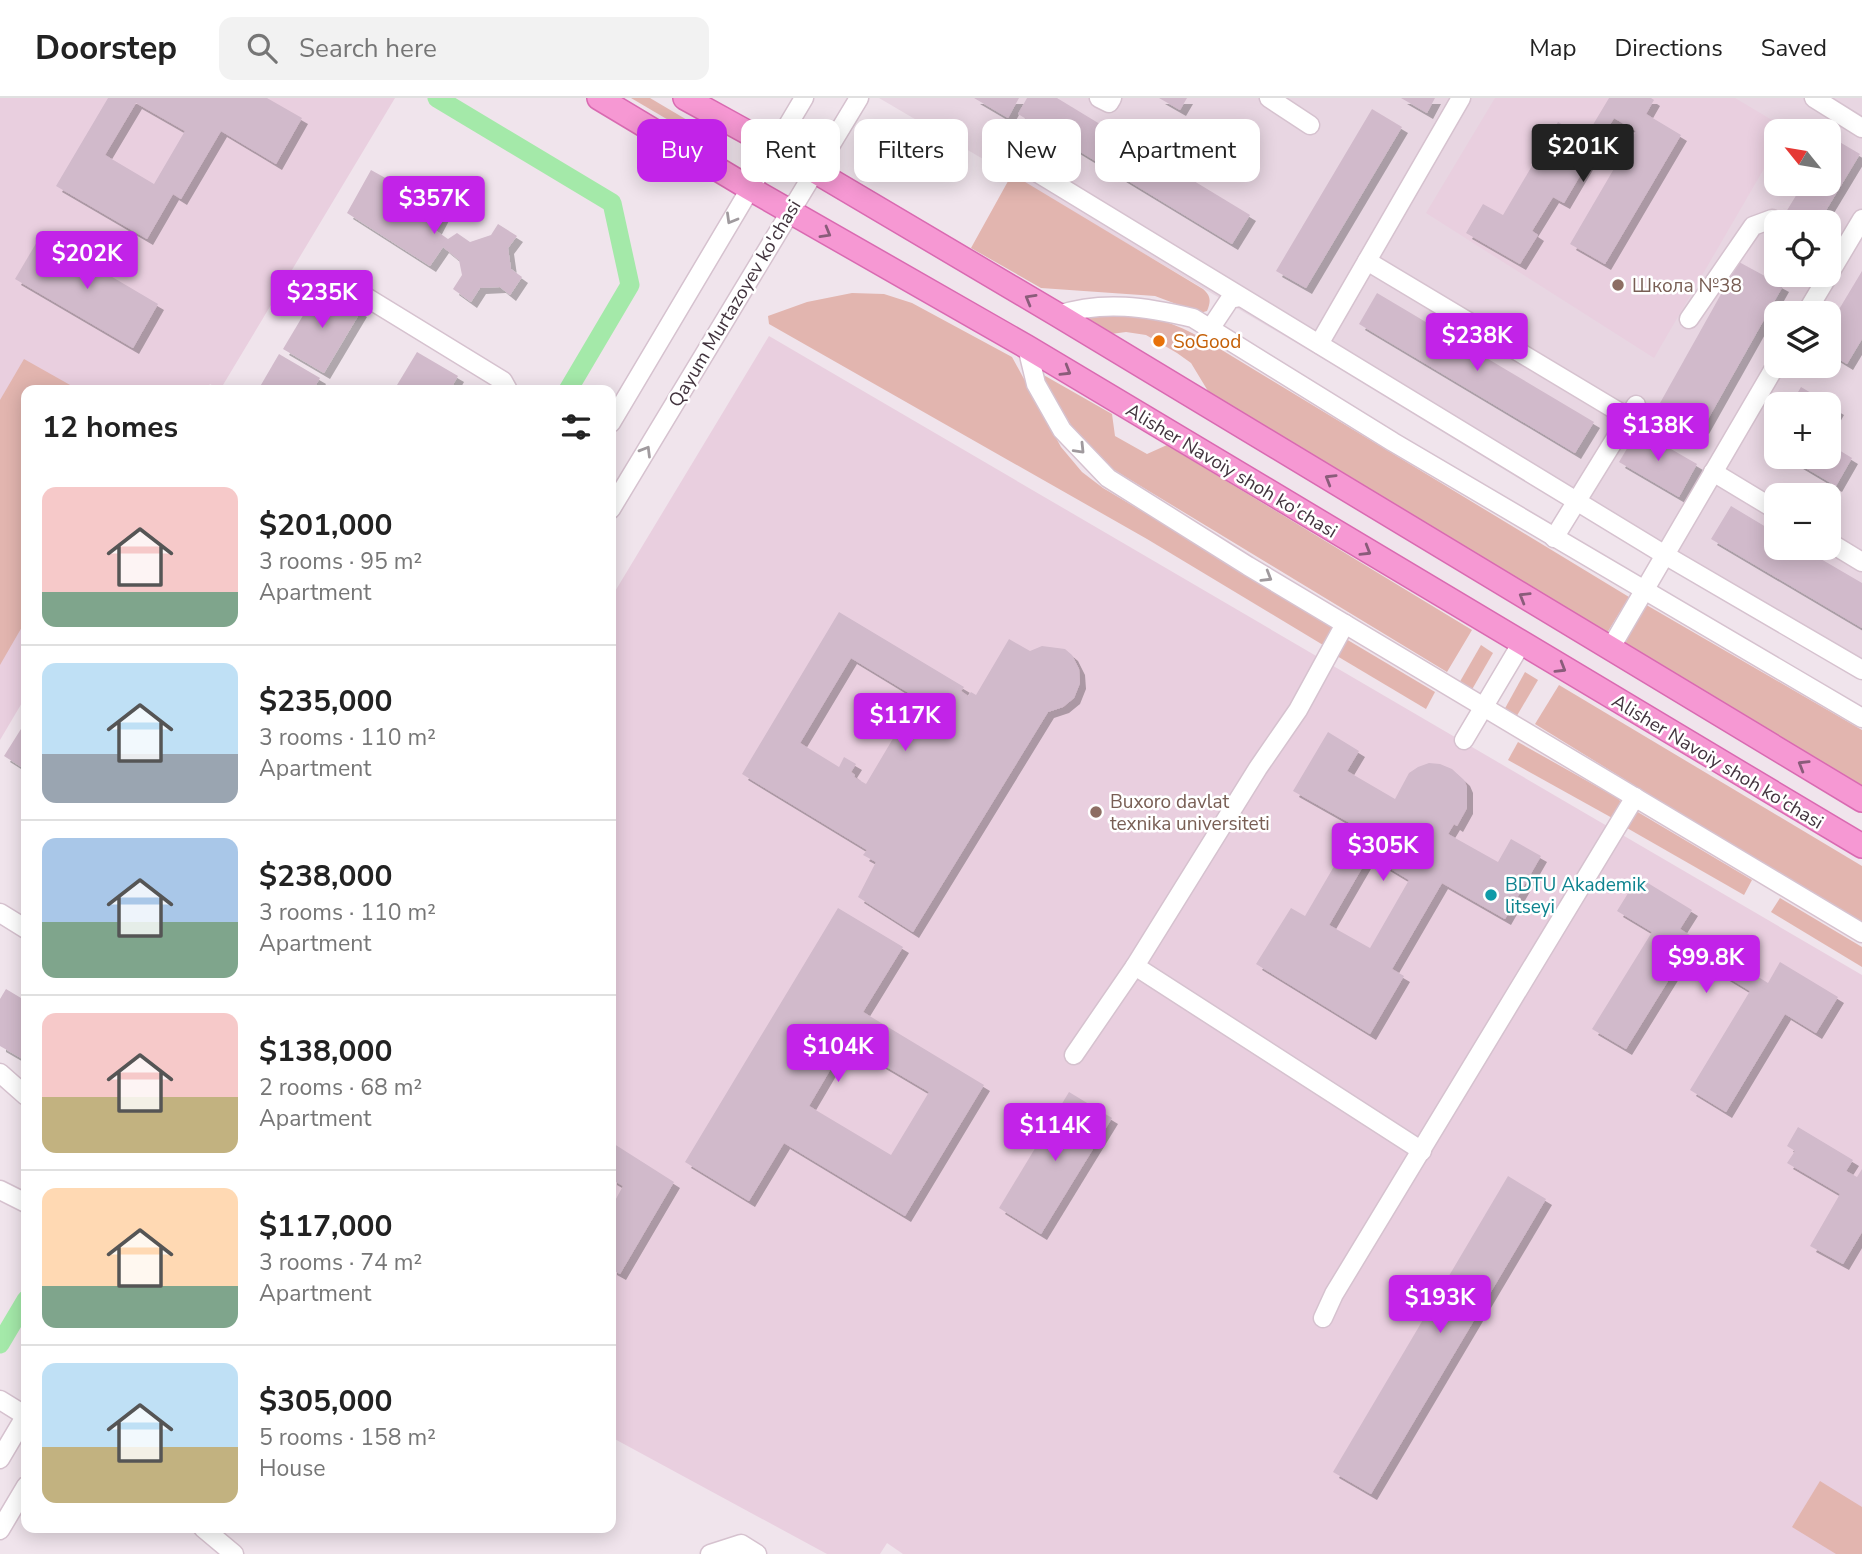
<!DOCTYPE html>
<meta charset="utf-8">
<style>
:root{--surface:#fff;--page:#f2f2f2;--text:#222;--muted:#767676;--line:#e0e0e0;--accent:#c223e8}
body{margin:0;font-family:"Nunito Sans",sans-serif;background:var(--page);color:var(--text);height:100vh;display:flex;flex-direction:column;font-size:26px;white-space:nowrap}
*{box-sizing:border-box;margin:0}
p{font-size:23px;color:var(--muted)}
.icon{flex:none;width:38px;height:38px;fill:none;stroke:currentColor;stroke-width:2;stroke-linecap:round;stroke-linejoin:round}
.map{position:relative;flex:1;overflow:hidden}
.sheet{position:absolute;left:21px;top:287px;width:595px;height:1148px;display:flex;flex-direction:column;background:var(--surface);border-radius:14px;box-shadow:0 4px 18px #0003}
.sheet>*{flex:none}
.top-card{position:absolute;left:637px;top:21px;width:665px;height:63px;display:flex;gap:14px}
.needle{width:46px;rotate:300deg}
.fabs{position:absolute;left:1764px;top:21px;display:grid;gap:14px}
.fabs a{display:grid;place-items:center;width:77px;height:77px;border-radius:14px;background:var(--surface);box-shadow:0 4px 18px #0003;font-size:35px}
.price{position:absolute;translate:-50% -60px;padding:0 16px;border-radius:7px;background:var(--accent);color:#fff;font-size:23px;line-height:46px;filter:drop-shadow(0 2px 4px #0008)}
.price::after{content:'';position:absolute;left:50%;top:42px;width:21px;height:16px;margin-left:-10px;background:inherit;clip-path:polygon(0 0,100% 0,50% 100%)}
.price.on{background:#222;color:#fff}
ul{padding:0;list-style:none}
li{display:flex;align-items:center;gap:21px;height:175px;padding:0 21px}
li+li{border-top:2px solid var(--line)}
li span{display:grid;place-items:center;flex:none;width:196px;height:140px;border-radius:14px;color:#555}
li>.icon{margin-inline-start:auto}
span .icon{width:84px;height:84px;fill:#fffc;stroke-width:1}
li b{font-size:30px}
h2{display:flex;justify-content:space-between;align-items:center;height:84px;padding:0 21px;font-size:30px}
.tag{padding:0 24px;border-radius:14px;background:var(--surface);box-shadow:0 4px 18px #0003;font-size:24px;line-height:63px}
.tag.on{background:var(--accent);color:#fff}
header{display:flex;align-items:center;gap:42px;box-sizing:border-box;height:98px;padding:0 35px;background:var(--surface);border-bottom:2px solid var(--line)}
header strong{font-size:33px}
nav{display:flex;gap:38px;margin-inline-start:auto;font-size:24px}
.search{width:490px;height:63px;background:var(--page);display:flex;align-items:center;gap:18px;box-sizing:border-box;padding:0 24px;border-radius:14px;color:var(--muted);font-size:26px}
.map>svg:first-child{display:block}
</style>
<header>
<strong>Doorstep</strong>
<div class="search"><svg class="icon" aria-label="search" viewBox="0 0 24 24"><circle cx="10" cy="10" r="6"/><path d="M15 15l6 6"/></svg>Search here</div>
<nav><a>Map</a><a>Directions</a><a>Saved</a></nav>
</header>
<div class="map">
<svg width="1862" height="1456" viewBox="0 0 1862 1456">
<defs>
<filter id="shadow"><feDropShadow dx="6" dy="6" stdDeviation="0" flood-color="#0004"/></filter>
</defs>
<rect width="100%" height="100%" fill="#f0e4ec"/>
<!-- residential -->
<path fill="#e8d6e2" fill-rule="evenodd" d="M879,0H1862V577ZM1776,33H1829V86H1776ZM1776,124H1829V177H1776ZM1776,215H1829V268H1776ZM1776,306H1829V359H1776ZM1776,397H1829V450H1776Z"/>
<!-- education -->
<g fill="#e9cfdf">
<polygon points="0,0 395,0 220,292 210,286 206,292 26,292 26,598 0,642"/>
<polygon points="1495,0 1735,0 1787,31 1786,33 1776,33 1776,50 1654,260 1426,115"/>
<polygon points="769,238 1862,877 1862,1456 903,1456 887,1445 880,1456 827,1456 611,1339 611,500"/>
</g>
<!-- green -->
<g fill="#e2b5af">
<polygon points="631,0 650,0 726,45 721,53"/>
<path d="M1012,76L1203,191C1211,198 1211,203 1207,213L1200,215L1155,198L1041,190L971,150Z"/>
<polygon points="852,195 884,196 912,205 1012,259 1061,349 1082,374 1103,390 1340,531 1328,550 1147,441 769,226 768,218 807,204"/>
<path d="M1111,213C1151,218 1172,223 1207,243L1629,499L1607,535L1211,298L1191,265L1177,255L1146,237L1126,234L1111,236L1081,218Z"/>
<polygon points="24,261 79,292 26,292 26,522 0,567 0,302"/>
<polygon points="1040,275 1112,316 1115,338 1147,356 1167,347 1472,532 1447,574 1106,367 1077,337"/>
<polygon points="1643,505 1862,632 1862,688 1620,546"/>
<polygon points="1346,541 1435,594 1426,611 1337,558"/>
<polygon points="1481,547 1493,555 1470,595 1458,587"/>
<polygon points="1525,574 1538,582 1515,621 1503,614"/>
<polygon points="1559,587 1862,768 1862,828 1535,626"/>
<polygon points="1518,644 1619,701 1622,708 1614,721 1508,662"/>
<polygon points="1631,710 1752,782 1744,797 1620,726"/>
<polygon points="1780,800 1862,849 1862,869 1771,814"/>
<polygon points="1820,1383 1862,1409 1862,1456 1836,1456 1792,1429"/>
</g>
<g fill="none" stroke-linecap="round" stroke-linejoin="round">
<!-- canal -->
<g stroke="#a4e9a9" stroke-width="19">
<polyline points="437,0 612,105 630,187 568,292"/>
<polyline points="0,1246 26,1202"/>
</g>
</g>
<!-- building -->
<g fill="#d1bacb" fill-rule="evenodd" filter="url(#shadow)">
<path d="M108,0H267L302,20L276,66L221,33L181,101L173,96L147,141L56,88ZM136,5L185,33L154,86L105,57Z"/>
<polygon points="974,0 1019,0 1008,20"/>
<polygon points="1027,0 1057,0 1250,117 1232,146 1018,16"/>
<polygon points="1159,0 1187,0 1180,12"/>
<polygon points="1401,0 1435,0 1427,15"/>
<polygon points="1609,0 1651,0 1654,2 1646,16 1681,37 1605,166 1570,146 1636,33 1614,20 1564,105 1553,99 1532,133 1538,137 1520,166 1466,135 1483,106 1503,117 1558,24 1585,40"/>
<polygon points="1372,11 1402,29 1306,190 1276,173"/>
<polygon points="1831,39 1860,56 1819,124 1804,124 1786,114 1803,86 1829,86 1829,42"/>
<polygon points="371,72 445,113 435,132 448,141 457,135 470,144 491,137 498,126 517,138 508,150 511,171 522,179 510,197 500,189 480,190 471,204 453,191 462,177 459,162 443,149 430,168 347,115"/>
<polygon points="41,137 158,206 133,250 15,181"/>
<polygon points="1739,164 1783,188 1703,330 1660,305"/>
<polygon points="1862,173 1862,241 1847,266 1829,255 1829,228"/>
<polygon points="320,189 361,213 324,275 283,251"/>
<polygon points="1377,195 1594,324 1575,355 1359,226"/>
<polygon points="417,254 458,278 450,292 394,292"/>
<polygon points="279,256 320,280 313,292 258,292"/>
<polygon points="1801,289 1838,311 1829,327 1829,306 1791,306"/>
<polygon points="1638,332 1697,366 1679,399 1619,364"/>
<polygon points="1829,346 1852,360 1836,388 1787,359 1829,359"/>
<polygon points="1731,408 1776,435 1776,450 1802,450 1862,485 1862,530 1711,441"/>
<path d="M839,514L964,589L961,593L968,598L971,594L976,597L1009,541L1030,553L1042,548L1065,551L1072,557L1079,571L1080,585L1074,600L1063,609L1048,614L913,834L858,799L876,764L863,757L867,752L742,676ZM851,560L917,600L866,686L854,679L855,677L851,674L856,666L844,659L839,669L800,645Z"/>
<polygon points="26,623 26,672 4,658"/>
<path d="M1328,634L1359,653L1347,673L1395,701L1409,675L1418,669L1429,665L1440,666L1452,671L1464,682L1467,689V710L1457,728L1454,726L1448,736L1498,764L1511,741L1541,758L1505,821L1442,785L1392,871L1404,878L1370,936L1256,866L1291,810L1305,818L1357,729L1293,693ZM1369,758L1409,782L1370,850L1329,827Z"/>
<polygon points="1638,779 1692,812 1680,831 1768,885 1780,864 1838,899 1816,935 1785,916 1726,1014 1690,992 1750,893 1686,854 1626,951 1592,931 1652,834 1617,813"/>
<path d="M838,810L903,849L863,914L984,987L905,1118L784,1045L749,1103L685,1064ZM846,945L929,994L891,1057L809,1008Z"/>
<polygon points="6,891 26,903 26,915 23,922 26,924 26,963 0,948 0,901"/>
<polygon points="1069,994 1112,1020 1041,1136 999,1110"/>
<polygon points="1798,1029 1853,1062 1846,1073 1857,1079 1862,1071 1862,1134 1843,1166 1810,1148 1840,1096 1787,1065 1795,1053 1787,1048"/>
<polygon points="611,1044 674,1084 620,1176 611,1171 611,1110 623,1088 611,1081"/>
<polygon points="1508,1078 1546,1101 1371,1396 1333,1374"/>
</g>
<g fill="none" stroke-linecap="round" stroke-linejoin="round">
<!-- minor casing -->
<g stroke="#d6c2cf" stroke-width="21">
<g id="minor">
<polyline points="1099,0 1109,5 1112,0"/>
<polyline points="1269,0 1310,27"/>
<polyline points="1814,0 1862,30"/>
<polyline points="1028,69 1665,457 1862,572"/>
<polyline points="1367,163 1629,320"/>
<polyline points="366,199 503,283 508,292"/>
<polyline points="1806,215 1862,121"/>
<path d="M1058,217C1103,202 1147,209 1193,220L1393,344L1862,620"/>
<polyline points="1689,221 1753,128 1772,121 1778,124"/>
<polyline points="1210,231 1230,201 1240,199"/>
<polyline points="1319,246 1461,0"/>
<polyline points="1027,249 1036,286 1062,332 1108,380 1248,468 1862,835"/>
<polyline points="611,325 804,0"/>
<polyline points="1713,374 1776,412"/>
<polyline points="611,411 859,0"/>
<polyline points="1554,440 1636,307"/>
<polyline points="1829,444 1862,464"/>
<polyline points="1610,551 1776,267"/>
<polyline points="1464,642 1521,546"/>
<polyline points="0,815 26,831"/>
<polyline points="1135,868 1422,1053"/>
<polyline points="1074,957 1135,868 1258,670 1298,612 1345,526"/>
<polyline points="0,975 26,998"/>
<polyline points="0,1092 26,1105"/>
<polyline points="1323,1220 1334,1196 1635,699"/>
<polyline points="0,1302 26,1318"/>
<polyline points="0,1361 26,1317"/>
<polyline points="203,1430 234,1456"/>
<polyline points="0,1432 26,1388"/>
<polyline points="710,1456 741,1446 757,1456"/>
</g>
</g>
<!-- major casing -->
<g stroke="#d96ab1" stroke-width="26">
<g id="major">
<polyline points="599,0 749,90 1027,249 1862,748"/>
<polyline points="685,0 774,49 1058,217 1862,702"/>
</g>
</g>
<!-- minor -->
<use href="#minor" stroke="#fff" stroke-width="18"/>
<!-- major -->
<use href="#major" stroke="#f698d3" stroke-width="23"/>
</g>
<!-- one-way arrows -->
<defs><path id="oneway-chevron" d="M-2-3.5L2.5 0L-2 3.5" fill="none" stroke-width="1.6" stroke-linecap="round" stroke-linejoin="round" transform="scale(1.75)"/></defs>
<g stroke="#a09a9e">
<use href="#oneway-chevron" transform="translate(731 121) rotate(120)"/>
<use href="#oneway-chevron" transform="translate(1080 351) rotate(46)"/>
<use href="#oneway-chevron" transform="translate(646 353) rotate(-59)"/>
<use href="#oneway-chevron" transform="translate(1267 479) rotate(31)"/>
</g>
<g stroke="#8a5c7a">
<use href="#oneway-chevron" transform="translate(826 135) rotate(30)"/>
<use href="#oneway-chevron" transform="translate(1030 201) rotate(-150)"/>
<use href="#oneway-chevron" transform="translate(1066 273) rotate(31)"/>
<use href="#oneway-chevron" transform="translate(1330 381) rotate(-149)"/>
<use href="#oneway-chevron" transform="translate(1366 453) rotate(31)"/>
<use href="#oneway-chevron" transform="translate(1524 499) rotate(-149)"/>
<use href="#oneway-chevron" transform="translate(1561 570) rotate(31)"/>
<use href="#oneway-chevron" transform="translate(1803 667) rotate(-149)"/>
</g>
<!-- markers -->
<g fill="#8d6e63" stroke="#fff" stroke-width="2.5">
<circle cx="1618" cy="187" r="7"/>
<circle cx="1096" cy="714" r="7"/>
</g>
<circle fill="#e8710a" stroke="#fff" stroke-width="2.5" cx="1159" cy="243" r="7"/>
<circle fill="#0f9aa8" stroke="#fff" stroke-width="2.5" cx="1491" cy="797" r="7"/>
<g text-anchor="middle" stroke-width="5" stroke-linejoin="round" paint-order="stroke">
<!-- education labels -->
<g font-size="19" fill="#785e54" stroke="#fff" text-anchor="start">
<text x="1632" y="194">Школа №38</text>
<text x="1110" y="710">Buxoro davlat<tspan x="1110" dy="22">texnika universiteti</tspan></text>
</g>
<!-- street labels -->
<g font-size="19" fill="#42343e" stroke="#fff">
<text transform="translate(734 205) rotate(-59)" y="7">Qayum Murtazoyev ko'chasi</text>
<text transform="translate(1232 372) rotate(31)" y="7">Alisher Navoiy shoh ko'chasi</text>
<text transform="translate(1718 663) rotate(31)" y="7">Alisher Navoiy shoh ko'chasi</text>
</g>
<!-- food labels -->
<g font-size="19" fill="#c56008" stroke="#fff" text-anchor="start">
<text x="1173" y="250">SoGood</text>
</g>
<!-- culture labels -->
<g font-size="19" fill="#0d838f" stroke="#fff" text-anchor="start">
<text x="1505" y="793">BDTU Akademik<tspan x="1505" dy="22">litseyi</tspan></text>
</g>
</g>
</svg>
<div class="fabs">
<a><svg class="needle" viewBox="-14 -14 28 28"><path d="M0-13l5 13h-10z" fill="#e53935"/><path d="M0 13l5-13h-10z" fill="#767676"/></svg></a>
<a><svg class="icon" aria-label="locate" viewBox="0 0 24 24"><circle cx="12" cy="12" r="6"/><path d="M12 2v4M12 18v4M2 12h4M18 12h4"/></svg></a>
<a><svg class="icon" aria-label="layers" viewBox="0 0 24 24"><path d="M12 4l9 5-9 5-9-5zM3 14l9 5 9-5"/></svg></a>
<a>+</a>
<a>−</a>
</div>
<b class="price on" style="left:1583px;top:86px">$201K</b>
<b class="price" style="left:434px;top:138px">$357K</b>
<b class="price" style="left:87px;top:193px">$202K</b>
<b class="price" style="left:322px;top:232px">$235K</b>
<b class="price" style="left:1477px;top:275px">$238K</b>
<b class="price" style="left:1658px;top:365px">$138K</b>
<b class="price" style="left:905px;top:655px">$117K</b>
<b class="price" style="left:1383px;top:785px">$305K</b>
<b class="price" style="left:1706px;top:897px">$99.8K</b>
<b class="price" style="left:838px;top:986px">$104K</b>
<b class="price" style="left:1055px;top:1065px">$114K</b>
<b class="price" style="left:1440px;top:1237px">$193K</b>
<div class="top-card">
<a class="tag on">Buy</a>
<a class="tag">Rent</a>
<a class="tag">Filters</a>
<a class="tag">New</a>
<a class="tag">Apartment</a>
</div>
<section class="sheet">
<h2>12 homes<svg class="icon" aria-label="filters" viewBox="0 0 24 24"><path d="M4 7h16M4 17h16"/><circle cx="9" cy="7" r="2"/><circle cx="15" cy="17" r="2"/></svg></h2>
<ul>
<li><span style="background:linear-gradient(#f6c9c9 75%,#7fa58c 0)"><svg class="icon" aria-label="home" viewBox="0 0 24 24"><path d="M3 11l9-7 9 7M6 9v11h12V9"/></svg></span><div><b>$201,000</b><p>3 rooms · 95 m²</p><p>Apartment</p></div></li>
<li><span style="background:linear-gradient(#bfe0f5 65%,#9aa5b1 0)"><svg class="icon" aria-label="home" viewBox="0 0 24 24"><path d="M3 11l9-7 9 7M6 9v11h12V9"/></svg></span><div><b>$235,000</b><p>3 rooms · 110 m²</p><p>Apartment</p></div></li>
<li><span style="background:linear-gradient(#a9c7e8 60%,#7fa58c 0)"><svg class="icon" aria-label="home" viewBox="0 0 24 24"><path d="M3 11l9-7 9 7M6 9v11h12V9"/></svg></span><div><b>$238,000</b><p>3 rooms · 110 m²</p><p>Apartment</p></div></li>
<li><span style="background:linear-gradient(#f6c9c9 60%,#c2b280 0)"><svg class="icon" aria-label="home" viewBox="0 0 24 24"><path d="M3 11l9-7 9 7M6 9v11h12V9"/></svg></span><div><b>$138,000</b><p>2 rooms · 68 m²</p><p>Apartment</p></div></li>
<li><span style="background:linear-gradient(#ffd9b3 70%,#7fa58c 0)"><svg class="icon" aria-label="home" viewBox="0 0 24 24"><path d="M3 11l9-7 9 7M6 9v11h12V9"/></svg></span><div><b>$117,000</b><p>3 rooms · 74 m²</p><p>Apartment</p></div></li>
<li><span style="background:linear-gradient(#bfe0f5 60%,#c2b280 0)"><svg class="icon" aria-label="home" viewBox="0 0 24 24"><path d="M3 11l9-7 9 7M6 9v11h12V9"/></svg></span><div><b>$305,000</b><p>5 rooms · 158 m²</p><p>House</p></div></li>
</ul>
</section>
</div>
